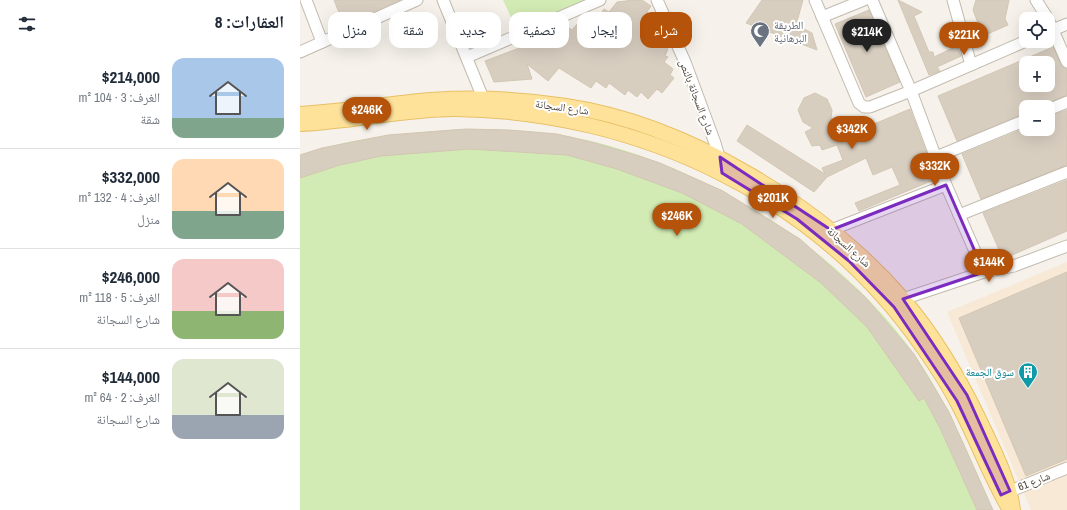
<!DOCTYPE html>
<html lang="ar">
<meta charset="utf-8">
<style>
:root{--surface:#fff;--page:#f6f6f7;--text:#1f2937;--muted:#747a83;--line:#e0e1e3;--accent:#b45309}
body{margin:0;font-family:"Archivo Narrow","Noto Naskh Arabic",sans-serif;background:var(--page);color:var(--text);direction:rtl;height:100vh;display:flex;flex-direction:column;font-size:15px;white-space:nowrap}
*{box-sizing:border-box;margin:0}
p{font-size:13px;color:var(--muted)}
.icon{flex:none;width:22px;height:22px;fill:none;stroke:currentColor;stroke-width:2;stroke-linecap:round;stroke-linejoin:round}
.map{position:relative;flex:1;overflow:hidden;direction:ltr}
.sheet{display:flex;flex-direction:column;background:var(--surface);width:300px}
.sheet>*{flex:none}
.banner{position:absolute;left:12px;top:12px;width:380px;height:36px;direction:rtl;display:flex;gap:8px}
.buttons{position:absolute;left:719px;top:12px;display:grid;gap:8px}
.buttons a{display:grid;place-items:center;width:36px;height:36px;border-radius:8px;background:var(--surface);box-shadow:0 4px 16px #0002;font-size:20px}
.price{position:absolute;translate:-50% -34px;padding:0 9px;border-radius:14px;background:var(--accent);color:#fff;font-size:13px;line-height:26px;filter:drop-shadow(0 1px 2px #0008)}
.price::after{content:'';position:absolute;left:50%;top:24px;width:12px;height:9px;margin-left:-6px;background:inherit;clip-path:polygon(0 0,100% 0,50% 100%)}
.price.selected{background:#222;color:#fff}
ul{padding:0;list-style:none}
li{display:flex;align-items:center;gap:12px;height:100px;padding:0 16px}
li+li{border-top:1px solid var(--line)}
li span{display:grid;place-items:center;flex:none;width:112px;height:80px;border-radius:12px;color:#555}
li>.icon{margin-inline-start:auto}
span .icon{width:48px;height:48px;fill:#fffc;stroke-width:1}
li b{font-size:17px}
h2{display:flex;justify-content:space-between;align-items:center;height:48px;padding:0 16px;font-size:17px}
.tag{padding:0 14px;border-radius:12px;background:var(--surface);box-shadow:0 4px 16px #0002;font-size:14px;line-height:36px}
.tag.selected{background:var(--accent);color:#fff}
main{display:flex;flex:1;min-height:0}
.map>svg:first-child{display:block}
</style>
<main>
<div class="map">
<svg width="767" height="510" viewBox="0 0 767 510">
<rect width="100%" height="100%" fill="#f6f2eb"/>
<!-- commercial -->
<polygon fill="#f7e9d6" points="767,262 767,510 731,510 647,312"/>
<!-- green -->
<g fill="#d2eab3">
<polygon points="203,0 291,0 218,32"/>
<path d="M166,129C196,129 227,130 256,134C389,155 537,244 614,354C648,402 670,457 693,510H0V155C54,137 109,132 166,129Z"/>
</g>
<!-- building -->
<g fill="#d8cec0" stroke="#d3c6b3" fill-rule="evenodd">
<polygon points="34,0 100,0 44,25"/>
<polygon points="334,0 342,0 351,6 347,12 353,18 352,21 358,28 355,33 360,37 356,40 368,49 365,56 368,57 364,62 373,69 370,75 374,78 362,93 357,89 348,99 341,92 337,97 328,90 325,95 309,83 306,88 296,81 291,88 259,68 248,81 227,64 232,79 194,82 185,61 227,45 234,37 258,27 263,30 266,26 272,30 284,16 288,18 292,14 297,19 304,9 309,12 317,2"/>
<polygon points="462,0 503,0 496,25 512,33 517,50 446,23"/>
<polygon points="598,0 622,12 614,16 629,52 633,52 634,57 657,46 661,56 637,67 640,71 629,75"/>
<polygon points="676,0 709,0 705,19 708,25 683,36 673,10"/>
<polygon points="569,10 600,82 566,97 535,24"/>
<polygon points="181,25 184,33 194,29 197,36 175,46 169,30"/>
<path d="M753,47L761,65L767,69V95L745,104L742,107H726V113L657,141L638,96ZM726,63H748V85H726Z"/>
<polygon points="515,93 527,99 532,110 531,118 540,136 558,138 555,132 610,109 636,179 559,211 555,203 600,185 592,167 573,175 566,158 527,177 514,192 437,141 447,125 525,174 522,168 543,160 537,145 522,150 520,145 512,146 505,132 513,128 503,122 498,110 504,98"/>
<polygon points="767,110 767,165 681,199 662,154 726,128 726,129 748,129 748,117"/>
<polygon points="166,129 209,130 257,134 295,143 339,156 360,163 423,191 500,239 565,297 614,354 649,412 693,510 677,510 640,428 624,398 619,401 567,327 521,283 442,224 382,193 317,169 267,155 169,149 81,156 40,165 0,178 0,155 22,148 88,135"/>
<polygon points="767,180 767,231 703,259 683,213"/>
<polygon points="767,272 767,459 726,476 659,318"/>
</g>
<g fill="none" stroke-linecap="round" stroke-linejoin="round">
<!-- minor casing -->
<g stroke="#c2baad" stroke-width="13">
<g id="minor">
<polyline points="6,0 22,42"/>
<polyline points="143,0 183,98"/>
<polyline points="357,0 385,62 415,143 421,163"/>
<polyline points="515,0 559,103 564,107 570,107 611,91 726,41"/>
<polyline points="572,0 611,91 646,185 684,272"/>
<polyline points="653,0 671,65"/>
<polyline points="736,0 748,19"/>
<polyline points="522,17 564,0"/>
<polyline points="748,19 767,62"/>
<polyline points="748,32 767,24"/>
<polyline points="0,52 117,0"/>
<polyline points="167,57 300,0"/>
<polyline points="748,110 767,102"/>
<polyline points="636,157 726,120"/>
<polyline points="659,215 767,172"/>
<polyline points="531,230 646,185"/>
<polyline points="603,299 684,272 714,266 767,246"/>
<polyline points="703,494 767,468"/>
</g>
</g>
<!-- major casing -->
<g stroke="#e7c067" stroke-width="16">
<g id="major">
<path d="M0,114C26,112 51,110 77,106C95,104 113,101 131,100C176,97 222,99 266,106C387,124 523,207 603,299C633,334 658,376 678,417C692,447 709,478 713,510"/>
<path d="M0,124C52,122 103,109 155,109C339,111 519,196 624,349C636,366 648,384 657,402C676,437 689,475 710,510"/>
</g>
</g>
<!-- minor -->
<use href="#minor" stroke="#fff" stroke-width="11"/>
<!-- major -->
<use href="#major" stroke="#ffe29a" stroke-width="14"/>
</g>
<!-- marked area -->
<path fill="#7b2cbf" fill-opacity="0.2" stroke="#7b2cbf" stroke-width="3" stroke-linejoin="round" d="M420,157L531,230L646,185L684,272L603,299L667,395L710,491L701,495L657,401L594,307L549,261L497,219L422,173Z"/>
<!-- icons -->
<defs>
<g id="mosque-pin" transform="scale(1)"><path d="M0 17L-7.5 6A9.5 9.5 0 1 1 7.5 6Z" fill="#6b7280" stroke="#fff"/><path d="M3.5-4.9A6 6 0 1 0 3.5 4.9A5 5 0 1 1 3.5-4.9Z" fill="#fff"/></g>
<g id="building-pin" transform="scale(1)"><path d="M0 17L-7.5 6A9.5 9.5 0 1 1 7.5 6Z" fill="#0f9aa8" stroke="#fff"/><path d="M-4-6H4V6H1V3H-1V6H-4ZM-2.5-4.3h1.7v1.8h-1.7ZM.8-4.3h1.7v1.8H.8ZM-2.5-1h1.7V.8h-1.7ZM.8-1h1.7V.8H.8Z" fill="#fff"/></g>
</defs>
<g fill-rule="evenodd">
<use href="#mosque-pin" x="460" y="31"/>
<use href="#building-pin" x="728" y="372"/>
</g>
<g text-anchor="middle" stroke-width="4" stroke-linejoin="round" paint-order="stroke">
<!-- worship labels -->
<g font-size="11" fill="#5b616d" stroke="#fff" text-anchor="start">
<text x="474" y="29">الطريقة<tspan x="474" dy="13">البرهانية</tspan></text>
</g>
<!-- street labels -->
<g font-size="11" fill="#4a4338" stroke="#fff">
<text transform="translate(397 97) rotate(69)" y="4">شارع السجانة بالنص</text>
<text transform="translate(262 107) rotate(8)" y="4">شارع السجانة</text>
<text transform="translate(549 247) rotate(42)" y="4">شارع السجانة</text>
<text transform="translate(734 481) rotate(-21)" y="4">شارع 61</text>
</g>
<!-- culture labels -->
<g font-size="11" fill="#0d838f" stroke="#fff" text-anchor="end">
<text x="714" y="376">سوق الجمعة</text>
</g>
</g>
</svg>
<div class="buttons">
<a><svg class="icon" aria-label="locate" viewBox="0 0 24 24"><circle cx="12" cy="12" r="6"/><path d="M12 2v4M12 18v4M2 12h4M18 12h4"/></svg></a>
<a>+</a>
<a>−</a>
</div>
<b class="price selected" style="left:567px;top:53px">$214K</b>
<b class="price" style="left:664px;top:56px">$221K</b>
<b class="price" style="left:67px;top:131px">$246K</b>
<b class="price" style="left:552px;top:150px">$342K</b>
<b class="price" style="left:635px;top:187px">$332K</b>
<b class="price" style="left:473px;top:219px">$201K</b>
<b class="price" style="left:377px;top:237px">$246K</b>
<b class="price" style="left:689px;top:283px">$144K</b>
<div class="banner">
<a class="tag selected">شراء</a>
<a class="tag">إيجار</a>
<a class="tag">تصفية</a>
<a class="tag">جديد</a>
<a class="tag">شقة</a>
<a class="tag">منزل</a>
</div>
</div>
<section class="sheet">
<h2>العقارات: 8<svg class="icon" aria-label="filters" viewBox="0 0 24 24"><path d="M4 7h16M4 17h16"/><circle cx="9" cy="7" r="2"/><circle cx="15" cy="17" r="2"/></svg></h2>
<ul>
<li><span style="background:linear-gradient(#a9c7e8 75%,#7fa58c 0)"><svg class="icon" aria-label="home" viewBox="0 0 24 24"><path d="M3 11l9-7 9 7M6 9v11h12V9"/></svg></span><div><b>$214,000</b><p>الغرف: 3 · 104 m²</p><p>شقة</p></div></li>
<li><span style="background:linear-gradient(#ffd9b3 65%,#7fa58c 0)"><svg class="icon" aria-label="home" viewBox="0 0 24 24"><path d="M3 11l9-7 9 7M6 9v11h12V9"/></svg></span><div><b>$332,000</b><p>الغرف: 4 · 132 m²</p><p>منزل</p></div></li>
<li><span style="background:linear-gradient(#f6c9c9 65%,#8fb573 0)"><svg class="icon" aria-label="home" viewBox="0 0 24 24"><path d="M3 11l9-7 9 7M6 9v11h12V9"/></svg></span><div><b>$246,000</b><p>الغرف: 5 · 118 m²</p><p>شارع السجانة</p></div></li>
<li><span style="background:linear-gradient(#dfe7d0 70%,#9aa5b1 0)"><svg class="icon" aria-label="home" viewBox="0 0 24 24"><path d="M3 11l9-7 9 7M6 9v11h12V9"/></svg></span><div><b>$144,000</b><p>الغرف: 2 · 64 m²</p><p>شارع السجانة</p></div></li>
</ul>
</section>
</main>
